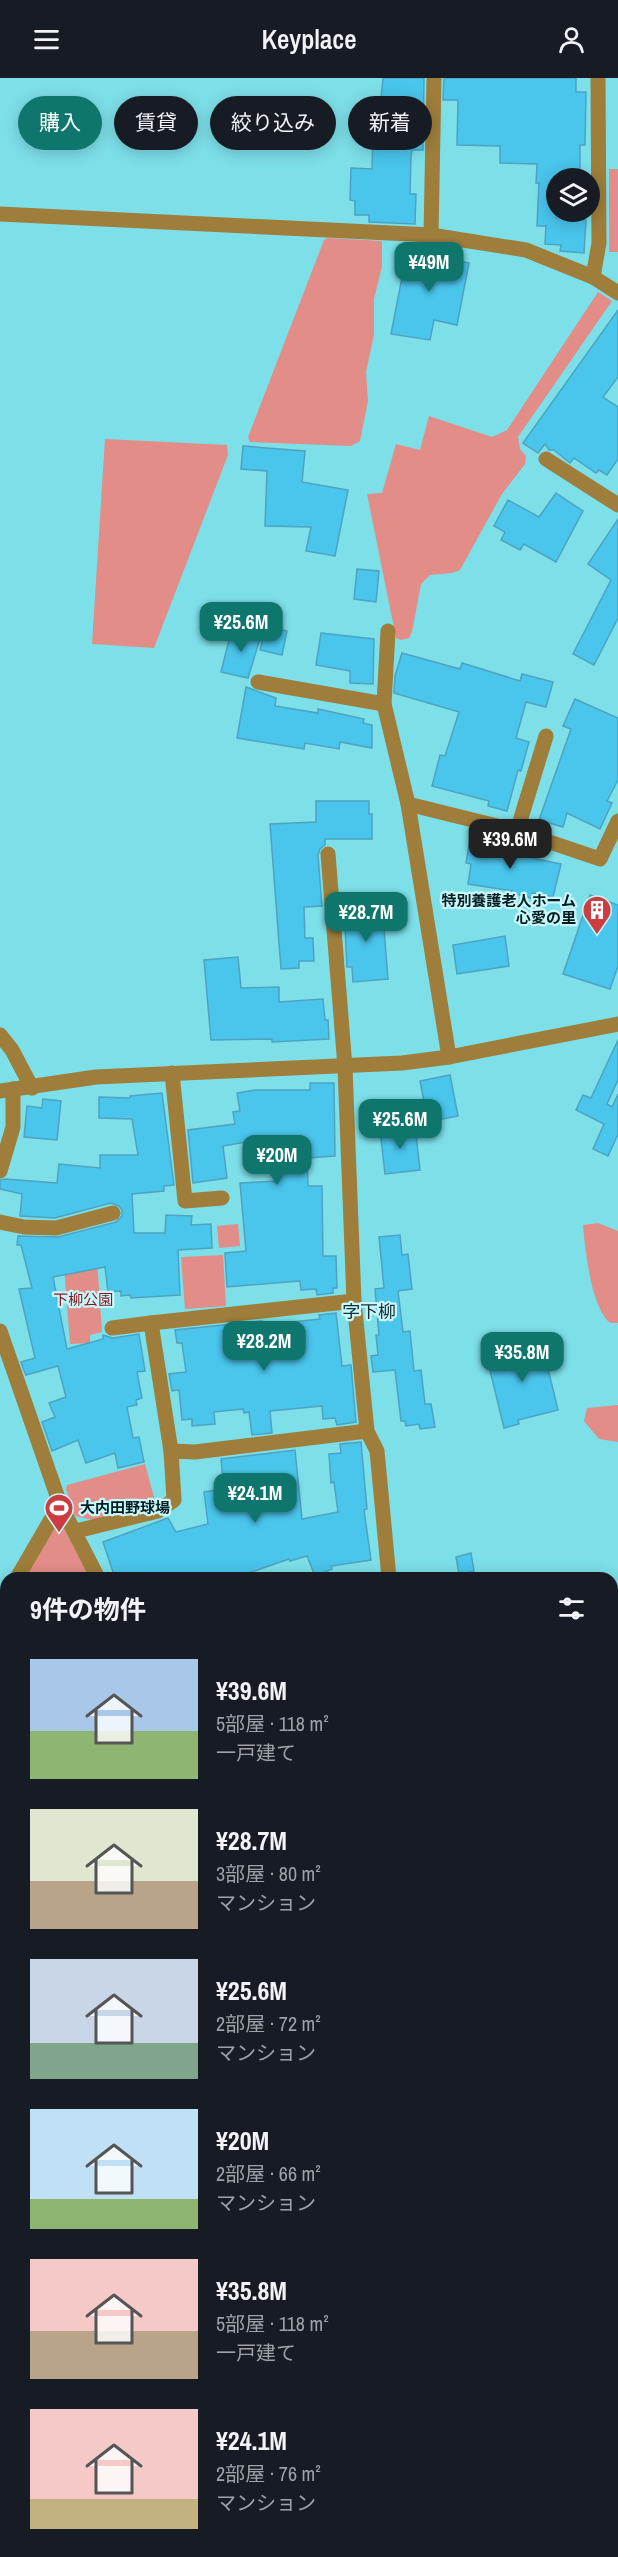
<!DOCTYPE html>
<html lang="ja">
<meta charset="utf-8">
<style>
:root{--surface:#171b24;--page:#242831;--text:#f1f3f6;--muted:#9ea1a6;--accent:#0f766e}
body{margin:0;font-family:"Archivo Narrow","Noto Sans JP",sans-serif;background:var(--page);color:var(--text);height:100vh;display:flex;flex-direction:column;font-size:22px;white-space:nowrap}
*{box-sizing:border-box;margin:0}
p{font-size:20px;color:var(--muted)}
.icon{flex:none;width:33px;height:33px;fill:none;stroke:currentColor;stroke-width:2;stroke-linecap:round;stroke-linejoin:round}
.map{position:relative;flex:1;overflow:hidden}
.drawer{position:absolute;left:0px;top:1494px;width:618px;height:986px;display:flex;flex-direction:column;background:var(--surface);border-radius:18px 18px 0 0;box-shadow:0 3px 15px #0003}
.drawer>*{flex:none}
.top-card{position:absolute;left:18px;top:18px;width:582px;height:54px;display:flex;gap:12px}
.fabs{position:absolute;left:546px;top:90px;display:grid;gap:12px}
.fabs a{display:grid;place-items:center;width:54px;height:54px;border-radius:50%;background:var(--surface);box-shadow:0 3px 15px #0003;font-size:30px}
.price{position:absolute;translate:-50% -51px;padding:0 14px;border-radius:12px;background:var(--accent);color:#fff;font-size:20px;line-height:39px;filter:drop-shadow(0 2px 3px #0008)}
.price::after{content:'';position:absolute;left:50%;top:36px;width:18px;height:14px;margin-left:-9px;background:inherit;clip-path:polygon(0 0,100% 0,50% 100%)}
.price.active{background:#222;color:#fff}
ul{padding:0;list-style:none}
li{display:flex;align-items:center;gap:18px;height:150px;padding:0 30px}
li span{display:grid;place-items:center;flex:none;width:168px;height:120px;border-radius:0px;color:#555}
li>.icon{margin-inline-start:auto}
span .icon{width:72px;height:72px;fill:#fffc;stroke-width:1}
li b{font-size:26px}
h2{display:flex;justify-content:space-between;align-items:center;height:72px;padding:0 30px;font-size:26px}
.chip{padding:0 21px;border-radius:27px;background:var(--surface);box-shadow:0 3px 15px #0003;font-size:21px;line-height:54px}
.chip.active{background:var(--accent);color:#fff}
header{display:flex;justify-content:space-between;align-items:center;height:78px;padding:0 30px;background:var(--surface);font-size:27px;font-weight:600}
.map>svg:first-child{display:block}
</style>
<header><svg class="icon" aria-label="menu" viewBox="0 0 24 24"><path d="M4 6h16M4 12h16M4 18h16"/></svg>Keyplace<svg class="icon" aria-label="person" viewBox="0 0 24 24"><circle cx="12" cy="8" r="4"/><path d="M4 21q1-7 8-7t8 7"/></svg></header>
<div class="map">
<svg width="618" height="2479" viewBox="0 0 618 2479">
<rect width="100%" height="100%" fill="#7ddfe8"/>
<!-- built -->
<g fill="#64d2dc">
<polygon points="618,1752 618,2022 612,2027 612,1781 617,1780 612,1753"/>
<polygon points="612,2278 618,2284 618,2373 612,2377"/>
<polygon points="474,2474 558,2474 554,2479 481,2479"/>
</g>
<!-- green -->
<g fill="#e38d88">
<rect x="609" y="91" width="9" height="83"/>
<polygon points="328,160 382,163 382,189 374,221 374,257 366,294 368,323 360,363 351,368 250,364 248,359 324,162"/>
<polygon points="598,214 612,223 518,359 520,371 526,378 525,386 502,416 460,492 452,495 430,497 421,506 412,554 409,560 401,562 396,560 367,416 382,415 396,366 420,372 429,338 492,359 507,352"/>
<polygon points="105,361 227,367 228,377 154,570 92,566"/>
<path d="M598,1145L618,1153V1245H610C591,1229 585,1172 583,1147Z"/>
<polygon points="238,1146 240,1168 219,1170 217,1148"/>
<polygon points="223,1177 226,1228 185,1231 181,1179"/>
<polygon points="97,1181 102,1254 90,1257 90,1265 70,1266 64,1189"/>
<polygon points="618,1327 618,1364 599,1361 584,1343 587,1330"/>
<polygon points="145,1386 155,1423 93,1442 75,1438 66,1411 67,1407"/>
<polygon points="58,1439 90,1500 25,1500"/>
<polygon points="6,1536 6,1792 5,1792 0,1779 0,1547"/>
</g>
<!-- building -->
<g fill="#4ac5ec" stroke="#4ea3c1" stroke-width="1.5">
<polygon points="383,0 424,0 423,72 412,72 411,78 410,116 416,116 415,146 369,144 369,137 355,137 355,123 350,122 351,90 372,91 373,52 378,52"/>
<polygon points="444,0 576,0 576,14 586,14 585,67 580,67 580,100 556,100 556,140 586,142 584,175 560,173 561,167 545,166 546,148 537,148 539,105 536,105 537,86 500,85 500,68 457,67 458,22 443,22"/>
<polygon points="408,169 447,177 446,180 469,185 457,247 434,242 430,262 391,256"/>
<polygon points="618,232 618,299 603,319 618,329 618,381 607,397 599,392 596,395 574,380 570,385 554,372 549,372 545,366 538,375 523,365"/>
<polygon points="243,368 305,373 302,404 348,412 335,478 306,473 311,449 265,448 267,393 241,391"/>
<polygon points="556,415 583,433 556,484 524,466 520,472 501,462 505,454 494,448 508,422 539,439"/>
<polygon points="618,441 618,540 594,587 573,576 611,502 588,486"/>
<polygon points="357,491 379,493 376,524 354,521"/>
<polygon points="266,548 287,553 282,577 260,572"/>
<polygon points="232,550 261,557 248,600 221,594"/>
<polygon points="321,555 374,561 373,606 350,605 350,593 316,587"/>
<polygon points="402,575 460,591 462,585 520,603 522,596 553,604 546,629 526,624 516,660 529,664 521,693 518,692 507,733 488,728 489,723 432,708 440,677 445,678 459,634 394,615 395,598"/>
<polygon points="246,609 276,620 275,628 318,635 318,631 364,641 363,645 372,647 372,670 340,664 339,671 305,665 304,671 237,660"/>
<polygon points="575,621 618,640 618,702 607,723 612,725 600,751 567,735 563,749 539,742 571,651 563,648"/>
<polygon points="316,723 369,723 369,736 372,736 372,761 325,761 325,767 320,771 318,777 322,828 304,829 305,860 313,860 314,883 299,883 299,890 281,891 270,746 316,744"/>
<polygon points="477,757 501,761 499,773 561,786 553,819 532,815 531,820 513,815 513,813 468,806 471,786 466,785 470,762 475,763"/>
<polygon points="590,817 618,827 618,888 610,911 563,896"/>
<polygon points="382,826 388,901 353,904 352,889 347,889 344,829"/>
<polygon points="505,858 509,888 457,896 453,867"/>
<polygon points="238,879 241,910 279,909 279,924 323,921 325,942 328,942 329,961 272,964 272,961 211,962 204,882"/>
<polygon points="618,962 618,1002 607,1026 612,1029 618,1016 618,1056 608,1078 593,1071 604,1046 576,1032 583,1017 591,1020"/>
<polygon points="450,997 458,1038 428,1044 420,1003"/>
<polygon points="310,1005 334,1005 335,1078 307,1080 308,1108 322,1108 323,1178 336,1178 337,1210 333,1210 333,1215 317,1217 316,1211 301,1212 300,1203 227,1209 225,1175 246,1173 240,1105 277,1103 274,1059 223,1068 227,1100 193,1105 188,1052 235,1046 233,1034 240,1033 237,1015 255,1012 310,1012"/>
<polygon points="162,1015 174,1107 164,1108 164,1113 132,1116 134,1155 165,1155 166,1137 192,1138 191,1147 211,1146 212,1170 178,1172 180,1217 131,1220 130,1217 121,1218 121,1213 108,1214 105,1189 53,1199 67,1271 103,1261 103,1257 113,1260 139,1256 145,1293 137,1294 142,1320 136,1322 137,1327 127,1329 133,1360 139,1359 144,1384 118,1390 115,1375 86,1385 78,1362 52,1373 42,1344 55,1339 49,1325 66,1319 58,1288 26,1297 23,1290 21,1284 35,1280 19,1211 32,1210 21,1167 17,1167 18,1158 58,1159 116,1144 122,1138 122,1132 119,1128 111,1125 55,1140 20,1138 22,1116 0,1111 0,1102 5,1101 57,1105 59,1086 100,1090 100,1077 138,1077 132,1041 99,1040 99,1019 130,1020 130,1018"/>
<polygon points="43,1021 61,1023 57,1062 24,1059 27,1028 42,1030"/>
<polygon points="415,1047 420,1092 385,1096 380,1052"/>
<polygon points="400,1157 402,1177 408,1176 412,1211 398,1213 403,1254 410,1253 414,1293 421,1292 425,1326 431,1326 435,1349 420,1351 419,1346 406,1348 405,1343 401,1343 395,1292 373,1294 371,1278 378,1277 376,1257 379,1257 375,1211 384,1210 379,1159"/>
<polygon points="336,1235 342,1288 351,1287 356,1344 337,1347 335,1340 323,1341 322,1328 270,1333 272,1355 252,1357 249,1334 244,1335 243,1331 214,1334 215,1346 192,1348 192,1341 182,1342 179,1312 172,1313 169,1296 186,1294 182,1265 177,1265 175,1252 262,1243 263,1247 320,1241 319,1237"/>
<polygon points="541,1262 558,1332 518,1342 519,1346 504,1350 487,1280 509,1275 507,1270"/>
<polygon points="361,1364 367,1431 364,1432 371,1482 331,1488 332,1491 315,1498 307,1478 290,1483 289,1481 234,1500 207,1500 205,1496 190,1500 115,1500 103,1464 168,1440 176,1454 208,1446 204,1414 224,1411 221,1381 295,1372 302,1441 338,1434 334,1404 331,1405 329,1376 341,1375 340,1366"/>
<polygon points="471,1475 474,1493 459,1496 456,1479"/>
</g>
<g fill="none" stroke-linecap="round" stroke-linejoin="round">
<!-- minor -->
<g stroke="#9e7e3a" stroke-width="15">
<polyline points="0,136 431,157 526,172 593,199 618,215"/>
<polyline points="431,157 434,0"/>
<polyline points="593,199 599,165 598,0"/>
<polyline points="546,381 618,427"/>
<polyline points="388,553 384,626 408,726 449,979"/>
<polyline points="258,604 384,626"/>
<polyline points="408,726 517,753 600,781 618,743"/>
<polyline points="517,753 546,658"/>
<polyline points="328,776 345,989 354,1223 367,1353 377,1373 389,1500"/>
<polyline points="0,957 12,972 32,1010"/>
<polyline points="172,995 185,1123 222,1120"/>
<polyline points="0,1013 96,999 402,985 449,979 618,946"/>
<polyline points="0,1093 13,1049 13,1011"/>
<polyline points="0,1144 24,1149 56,1150 113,1135"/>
<polyline points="151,1245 354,1223"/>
<polyline points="112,1250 151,1245 171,1373"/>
<polyline points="0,1253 60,1426 98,1500"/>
<polyline points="76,1453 158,1433 174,1422 171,1373 195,1374 367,1353"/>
<polyline points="17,1500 60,1426"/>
<polyline points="0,1530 6,1519"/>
<polyline points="612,1602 618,1604"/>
<polyline points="612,1680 618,1679"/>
<polyline points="0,1807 6,1804"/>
<polyline points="0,1923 6,1944"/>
<polyline points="0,2037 6,2057"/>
<polyline points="0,2116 6,2115"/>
<polyline points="0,2225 6,2223"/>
<polyline points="612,2268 618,2273"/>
<polyline points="0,2335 6,2333"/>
<polyline points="0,2448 6,2446"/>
<polyline points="159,2474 161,2479"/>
<polyline points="463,2474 469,2479"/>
</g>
<!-- highway -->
<g stroke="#3d3119" stroke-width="18">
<polyline points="612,2073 618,2068"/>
<polyline points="191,2479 196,2474"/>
</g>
</g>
<!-- icons -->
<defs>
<g id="building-pin" transform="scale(1.5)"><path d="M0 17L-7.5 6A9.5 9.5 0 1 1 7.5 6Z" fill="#cc3c40" stroke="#caf7fb"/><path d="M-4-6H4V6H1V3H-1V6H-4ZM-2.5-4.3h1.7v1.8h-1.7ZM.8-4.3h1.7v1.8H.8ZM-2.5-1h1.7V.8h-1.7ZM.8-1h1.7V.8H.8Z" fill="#fff"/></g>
<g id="stadium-pin" transform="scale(1.5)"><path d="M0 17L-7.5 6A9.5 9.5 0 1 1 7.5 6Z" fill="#cc3c40" stroke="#caf7fb"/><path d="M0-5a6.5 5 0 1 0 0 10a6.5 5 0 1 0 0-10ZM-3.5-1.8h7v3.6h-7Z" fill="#fff"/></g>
</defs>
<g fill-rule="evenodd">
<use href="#building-pin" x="597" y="832"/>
<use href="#stadium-pin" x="59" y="1430"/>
</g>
<g text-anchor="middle" stroke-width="4.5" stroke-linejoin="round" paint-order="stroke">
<!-- poi labels -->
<g font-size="15" font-weight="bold" fill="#001e21" stroke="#caf7fb" text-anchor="end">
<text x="576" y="828">特別養護老人ホーム<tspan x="576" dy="17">心愛の里</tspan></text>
<text x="80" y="1435" text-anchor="start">大内田野球場</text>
</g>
<!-- park labels -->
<g font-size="15" fill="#85171f" stroke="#caf7fb">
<text x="83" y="1227">下柳公園</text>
</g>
<!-- quarter labels -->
<g font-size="18" fill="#102f32" stroke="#caf7fb">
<text x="369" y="1240">字下柳</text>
</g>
</g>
</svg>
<div class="fabs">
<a><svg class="icon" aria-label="layers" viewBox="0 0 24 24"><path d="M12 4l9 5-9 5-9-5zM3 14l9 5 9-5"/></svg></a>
</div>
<b class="price" style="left:429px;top:215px">¥49M</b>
<b class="price" style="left:241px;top:575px">¥25.6M</b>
<b class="price active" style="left:510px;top:792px">¥39.6M</b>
<b class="price" style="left:366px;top:865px">¥28.7M</b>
<b class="price" style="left:400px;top:1072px">¥25.6M</b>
<b class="price" style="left:277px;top:1108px">¥20M</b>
<b class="price" style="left:264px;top:1294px">¥28.2M</b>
<b class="price" style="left:522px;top:1305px">¥35.8M</b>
<b class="price" style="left:255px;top:1446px">¥24.1M</b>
<div class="top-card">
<a class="chip active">購入</a>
<a class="chip">賃貸</a>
<a class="chip">絞り込み</a>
<a class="chip">新着</a>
</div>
<section class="drawer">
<h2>9件の物件<svg class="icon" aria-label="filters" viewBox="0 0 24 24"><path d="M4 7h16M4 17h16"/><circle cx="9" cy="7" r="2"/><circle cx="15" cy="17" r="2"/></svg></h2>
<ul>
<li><span style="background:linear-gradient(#a9c7e8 60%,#8fb573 0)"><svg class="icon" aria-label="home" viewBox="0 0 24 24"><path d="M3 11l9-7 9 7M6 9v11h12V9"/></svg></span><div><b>¥39.6M</b><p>5部屋 · 118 m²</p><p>一戸建て</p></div></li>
<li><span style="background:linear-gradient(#dfe7d0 60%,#b9a48a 0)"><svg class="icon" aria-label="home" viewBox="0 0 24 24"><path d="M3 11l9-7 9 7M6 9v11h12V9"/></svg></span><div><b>¥28.7M</b><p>3部屋 · 80 m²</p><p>マンション</p></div></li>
<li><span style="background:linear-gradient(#c9d6e8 70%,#7fa58c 0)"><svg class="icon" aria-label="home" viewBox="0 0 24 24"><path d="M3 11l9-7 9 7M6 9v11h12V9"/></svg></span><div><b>¥25.6M</b><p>2部屋 · 72 m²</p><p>マンション</p></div></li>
<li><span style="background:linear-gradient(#bfe0f5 75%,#8fb573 0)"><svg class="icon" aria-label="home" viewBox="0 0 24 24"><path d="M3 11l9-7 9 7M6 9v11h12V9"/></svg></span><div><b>¥20M</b><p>2部屋 · 66 m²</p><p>マンション</p></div></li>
<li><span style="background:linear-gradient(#f6c9c9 60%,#b9a48a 0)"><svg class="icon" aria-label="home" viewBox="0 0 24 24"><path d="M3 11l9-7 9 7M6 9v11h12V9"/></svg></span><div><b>¥35.8M</b><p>5部屋 · 118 m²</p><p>一戸建て</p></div></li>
<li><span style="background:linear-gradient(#f6c9c9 75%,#c2b280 0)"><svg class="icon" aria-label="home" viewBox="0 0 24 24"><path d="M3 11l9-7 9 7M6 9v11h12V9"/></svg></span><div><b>¥24.1M</b><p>2部屋 · 76 m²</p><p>マンション</p></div></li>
</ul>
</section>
</div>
